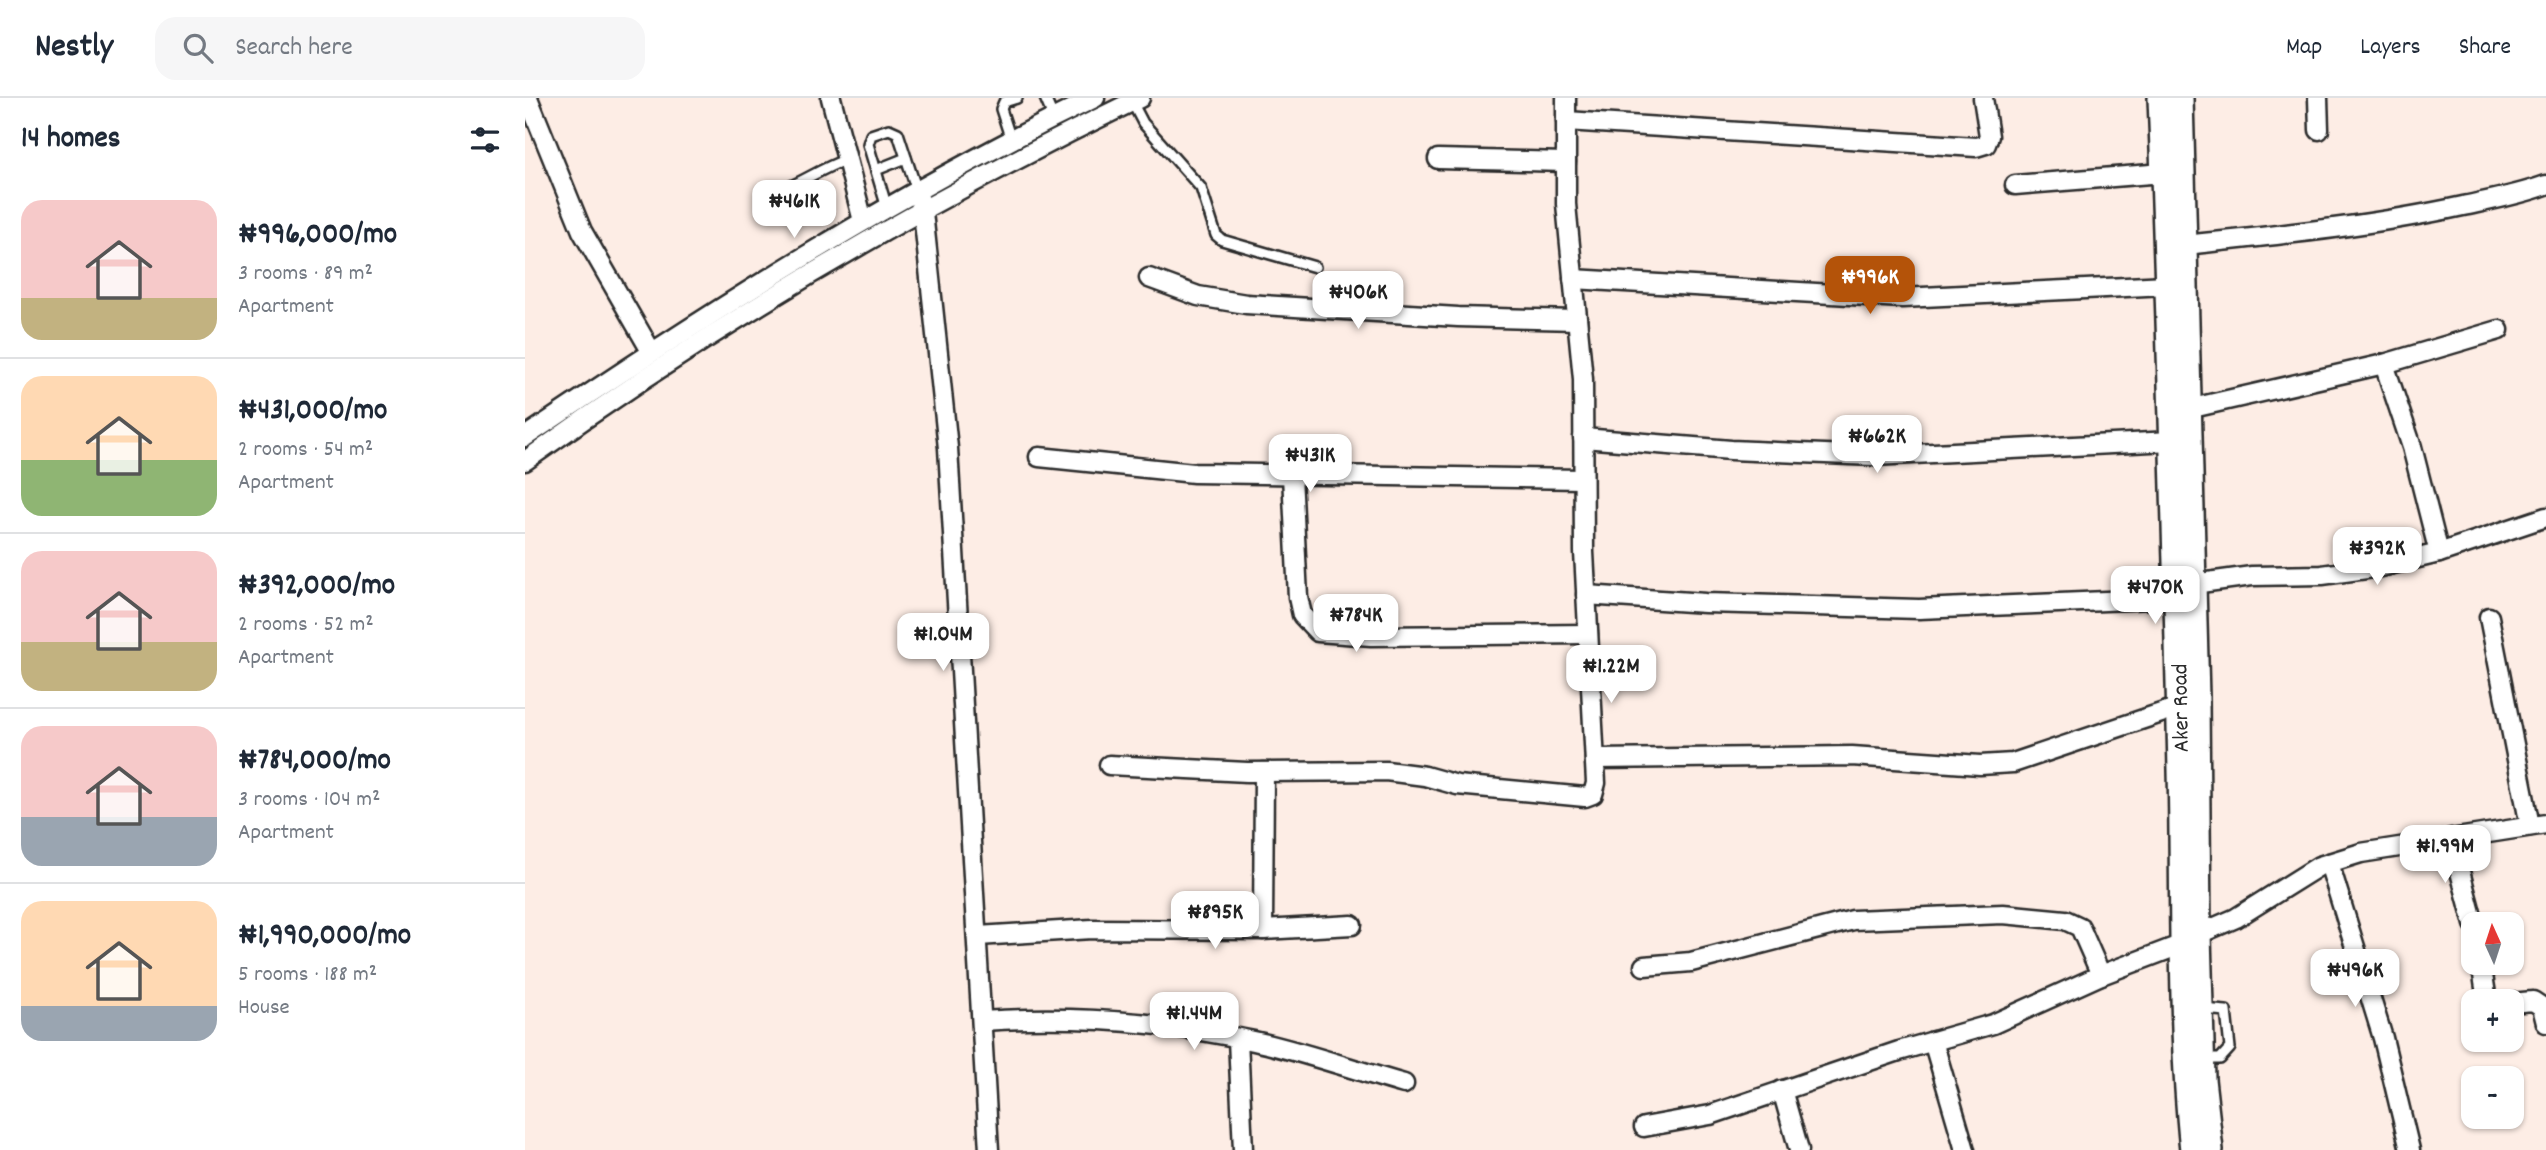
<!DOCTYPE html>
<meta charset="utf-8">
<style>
:root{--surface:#fff;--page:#f6f6f7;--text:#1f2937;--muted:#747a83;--line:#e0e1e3;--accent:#b45309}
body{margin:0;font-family:Dekko,sans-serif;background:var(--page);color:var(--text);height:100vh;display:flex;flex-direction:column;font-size:26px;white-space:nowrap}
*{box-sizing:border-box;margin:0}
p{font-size:23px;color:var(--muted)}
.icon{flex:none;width:38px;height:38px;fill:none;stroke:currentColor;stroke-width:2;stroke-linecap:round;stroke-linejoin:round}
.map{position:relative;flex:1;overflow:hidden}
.sheet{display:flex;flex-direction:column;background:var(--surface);width:525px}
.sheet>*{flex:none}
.needle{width:46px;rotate:357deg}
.fabs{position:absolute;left:1936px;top:814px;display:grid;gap:14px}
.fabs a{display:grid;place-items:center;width:63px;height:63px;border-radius:14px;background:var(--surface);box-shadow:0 2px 5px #0004;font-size:35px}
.price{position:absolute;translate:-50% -60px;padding:0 16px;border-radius:14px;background:#fff;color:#222;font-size:23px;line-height:46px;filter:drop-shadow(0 2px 4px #0008)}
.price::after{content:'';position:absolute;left:50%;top:42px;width:21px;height:16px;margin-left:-10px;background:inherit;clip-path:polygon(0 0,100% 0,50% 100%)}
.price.active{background:var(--accent);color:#fff}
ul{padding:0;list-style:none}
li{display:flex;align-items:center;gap:21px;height:175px;padding:0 21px}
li+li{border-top:2px solid var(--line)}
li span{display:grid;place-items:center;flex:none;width:196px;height:140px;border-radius:21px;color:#555}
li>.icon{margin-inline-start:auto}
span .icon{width:84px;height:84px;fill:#fffc;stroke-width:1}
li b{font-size:30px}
h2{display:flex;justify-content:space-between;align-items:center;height:84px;padding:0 21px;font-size:30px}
header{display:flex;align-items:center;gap:42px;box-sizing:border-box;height:98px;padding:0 35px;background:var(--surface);border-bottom:2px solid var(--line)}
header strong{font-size:33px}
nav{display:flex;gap:38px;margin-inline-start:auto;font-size:24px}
.search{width:490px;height:63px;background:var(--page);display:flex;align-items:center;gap:18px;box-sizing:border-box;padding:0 24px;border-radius:21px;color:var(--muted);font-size:26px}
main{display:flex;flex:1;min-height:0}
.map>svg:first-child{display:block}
</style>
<header>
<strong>Nestly</strong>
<div class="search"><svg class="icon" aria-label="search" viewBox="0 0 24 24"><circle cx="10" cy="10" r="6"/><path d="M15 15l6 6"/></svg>Search here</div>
<nav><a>Map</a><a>Layers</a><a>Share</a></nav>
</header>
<main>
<section class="sheet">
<h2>14 homes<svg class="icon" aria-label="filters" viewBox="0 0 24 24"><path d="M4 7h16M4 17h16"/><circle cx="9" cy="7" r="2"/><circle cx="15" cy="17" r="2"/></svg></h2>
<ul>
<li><span style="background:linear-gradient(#f6c9c9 70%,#c2b280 0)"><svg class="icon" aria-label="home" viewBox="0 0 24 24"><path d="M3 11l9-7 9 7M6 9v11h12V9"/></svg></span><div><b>₦996,000/mo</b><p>3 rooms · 89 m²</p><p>Apartment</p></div></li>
<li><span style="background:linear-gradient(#ffd9b3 60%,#8fb573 0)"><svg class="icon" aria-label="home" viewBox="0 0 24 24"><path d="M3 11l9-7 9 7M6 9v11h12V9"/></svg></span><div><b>₦431,000/mo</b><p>2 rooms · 54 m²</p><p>Apartment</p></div></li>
<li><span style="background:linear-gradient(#f6c9c9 65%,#c2b280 0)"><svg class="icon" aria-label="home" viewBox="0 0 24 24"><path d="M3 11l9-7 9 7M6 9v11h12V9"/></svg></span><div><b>₦392,000/mo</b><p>2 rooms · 52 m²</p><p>Apartment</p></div></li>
<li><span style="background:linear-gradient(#f6c9c9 65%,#9aa5b1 0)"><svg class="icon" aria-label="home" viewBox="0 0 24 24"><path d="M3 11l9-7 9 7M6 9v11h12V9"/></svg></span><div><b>₦784,000/mo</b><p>3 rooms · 104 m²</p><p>Apartment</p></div></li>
<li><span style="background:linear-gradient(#ffd9b3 75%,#9aa5b1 0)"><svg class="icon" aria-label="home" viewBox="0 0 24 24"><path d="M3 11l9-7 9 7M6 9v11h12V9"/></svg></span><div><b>₦1,990,000/mo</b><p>5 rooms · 188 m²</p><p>House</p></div></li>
</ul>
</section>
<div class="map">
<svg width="2021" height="1052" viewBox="0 0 2021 1052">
<rect width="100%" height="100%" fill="#fdede5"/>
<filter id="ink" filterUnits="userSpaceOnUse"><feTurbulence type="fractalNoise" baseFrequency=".0143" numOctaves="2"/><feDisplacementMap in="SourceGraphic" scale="14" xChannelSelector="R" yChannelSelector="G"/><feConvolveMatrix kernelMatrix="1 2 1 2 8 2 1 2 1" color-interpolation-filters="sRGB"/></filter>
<g filter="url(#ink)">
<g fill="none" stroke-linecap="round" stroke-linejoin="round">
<!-- service casing -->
<g stroke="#2b2b2b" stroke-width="14">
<g id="service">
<polyline points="520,0 529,21"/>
<polyline points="607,4 618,25 676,90 691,137 697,142 790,169"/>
<polyline points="486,42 476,11 479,4 492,0"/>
<polyline points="351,72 381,60"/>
<path d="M240,98C270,90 292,72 320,62"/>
<polyline points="362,110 343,46 346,37 364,31 373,35 392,93"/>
<polyline points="1677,961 1695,961 1705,950 1701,913 1678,911"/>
</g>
</g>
<!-- minor casing -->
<g stroke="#2b2b2b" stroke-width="23">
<g id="minor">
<polyline points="3,0 57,133 126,253"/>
<polyline points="306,0 338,123"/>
<polyline points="1793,0 1794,32"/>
<polyline points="1041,23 1451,49 1461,46 1464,38 1458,0"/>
<polyline points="913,61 1041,64"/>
<polyline points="1490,87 1638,75"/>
<polyline points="392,93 398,114 423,350 464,1052"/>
<path d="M1660,147C1753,137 1846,128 1938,108C1966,102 1994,97 2021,87"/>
<polyline points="624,180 673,198 721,206 933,219 1052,222"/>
<polyline points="1048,181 1377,200 1642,187"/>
<polyline points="1859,266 1887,349 1914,455"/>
<polyline points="1663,311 1859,266 1974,232"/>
<path d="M0,339C183,215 370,96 570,0"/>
<polyline points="1058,340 1206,352 1349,358 1646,343"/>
<polyline points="514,359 669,375 1058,381"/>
<path d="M0,363C193,224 401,103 615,0"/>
<polyline points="767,377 773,499 777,517 793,534 846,538 1063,536"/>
<polyline points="1668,486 1727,478 1797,477 1856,469 1914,455 2021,419"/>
<polyline points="1061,497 1180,505 1394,511 1651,500"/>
<polyline points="1964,519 2005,728"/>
<polyline points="1070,661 1327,658 1455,667 1488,665 1654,609"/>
<polyline points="584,667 722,674 861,673 900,678 932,687 1060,699 1068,696 1071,685 1059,454 1058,281 1041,106 1041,0"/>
<polyline points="1926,740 1949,826"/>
<polyline points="1804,765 1858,940 1885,1052"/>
<polyline points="738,832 827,827"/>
<polyline points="1674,836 1711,820 1794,768 1836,755 2021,726"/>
<polyline points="453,838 567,831 738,832 739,674"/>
<polyline points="1956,864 1962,903"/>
<polyline points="1119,868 1166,864 1328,822 1478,816 1540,822 1555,829 1576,877"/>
<polyline points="1986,905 2008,903 2017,909 2021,925"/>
<path d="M457,923C547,917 641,924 729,943C780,954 829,972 879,986"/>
<polyline points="713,941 718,1052"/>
<polyline points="1408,943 1440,1052"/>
<polyline points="1257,992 1274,1052"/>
<polyline points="1119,1029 1185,1017 1374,953 1468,926 1576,877 1655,847"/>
</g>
</g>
<!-- tertiary casing -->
<g stroke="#2b2b2b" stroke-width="28">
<g id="tertiary">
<path d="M1635,0C1644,224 1650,448 1655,672C1658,799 1654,925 1667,1052"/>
<polyline points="1656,0 1672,599 1674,836 1678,981 1686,1052"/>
</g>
</g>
<!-- service -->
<use href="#service" stroke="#fff" stroke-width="9"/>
<!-- minor -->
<use href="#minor" stroke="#fff" stroke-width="18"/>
<!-- tertiary -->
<use href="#tertiary" stroke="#fff" stroke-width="23"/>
</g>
</g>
<g text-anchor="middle" stroke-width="7" stroke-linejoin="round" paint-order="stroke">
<!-- street labels -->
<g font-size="23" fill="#2b2b2b" stroke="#fff">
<text transform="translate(1654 610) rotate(-91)" y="8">Aker Road</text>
</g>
</g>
</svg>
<div class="fabs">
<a><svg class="needle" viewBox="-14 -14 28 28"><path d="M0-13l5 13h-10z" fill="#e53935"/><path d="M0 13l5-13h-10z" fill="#747a83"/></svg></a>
<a>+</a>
<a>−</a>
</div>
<b class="price" style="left:269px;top:142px">₦461K</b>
<b class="price active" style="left:1345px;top:218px">₦996K</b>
<b class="price" style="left:833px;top:233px">₦406K</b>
<b class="price" style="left:1352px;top:377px">₦662K</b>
<b class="price" style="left:785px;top:396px">₦431K</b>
<b class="price" style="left:1852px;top:489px">₦392K</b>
<b class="price" style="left:1630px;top:528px">₦470K</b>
<b class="price" style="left:831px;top:556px">₦784K</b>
<b class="price" style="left:418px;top:575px">₦1.04M</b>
<b class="price" style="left:1086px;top:607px">₦1.22M</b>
<b class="price" style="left:1920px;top:787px">₦1.99M</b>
<b class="price" style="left:690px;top:853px">₦895K</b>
<b class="price" style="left:1830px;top:911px">₦496K</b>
<b class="price" style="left:669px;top:954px">₦1.44M</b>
</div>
</main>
